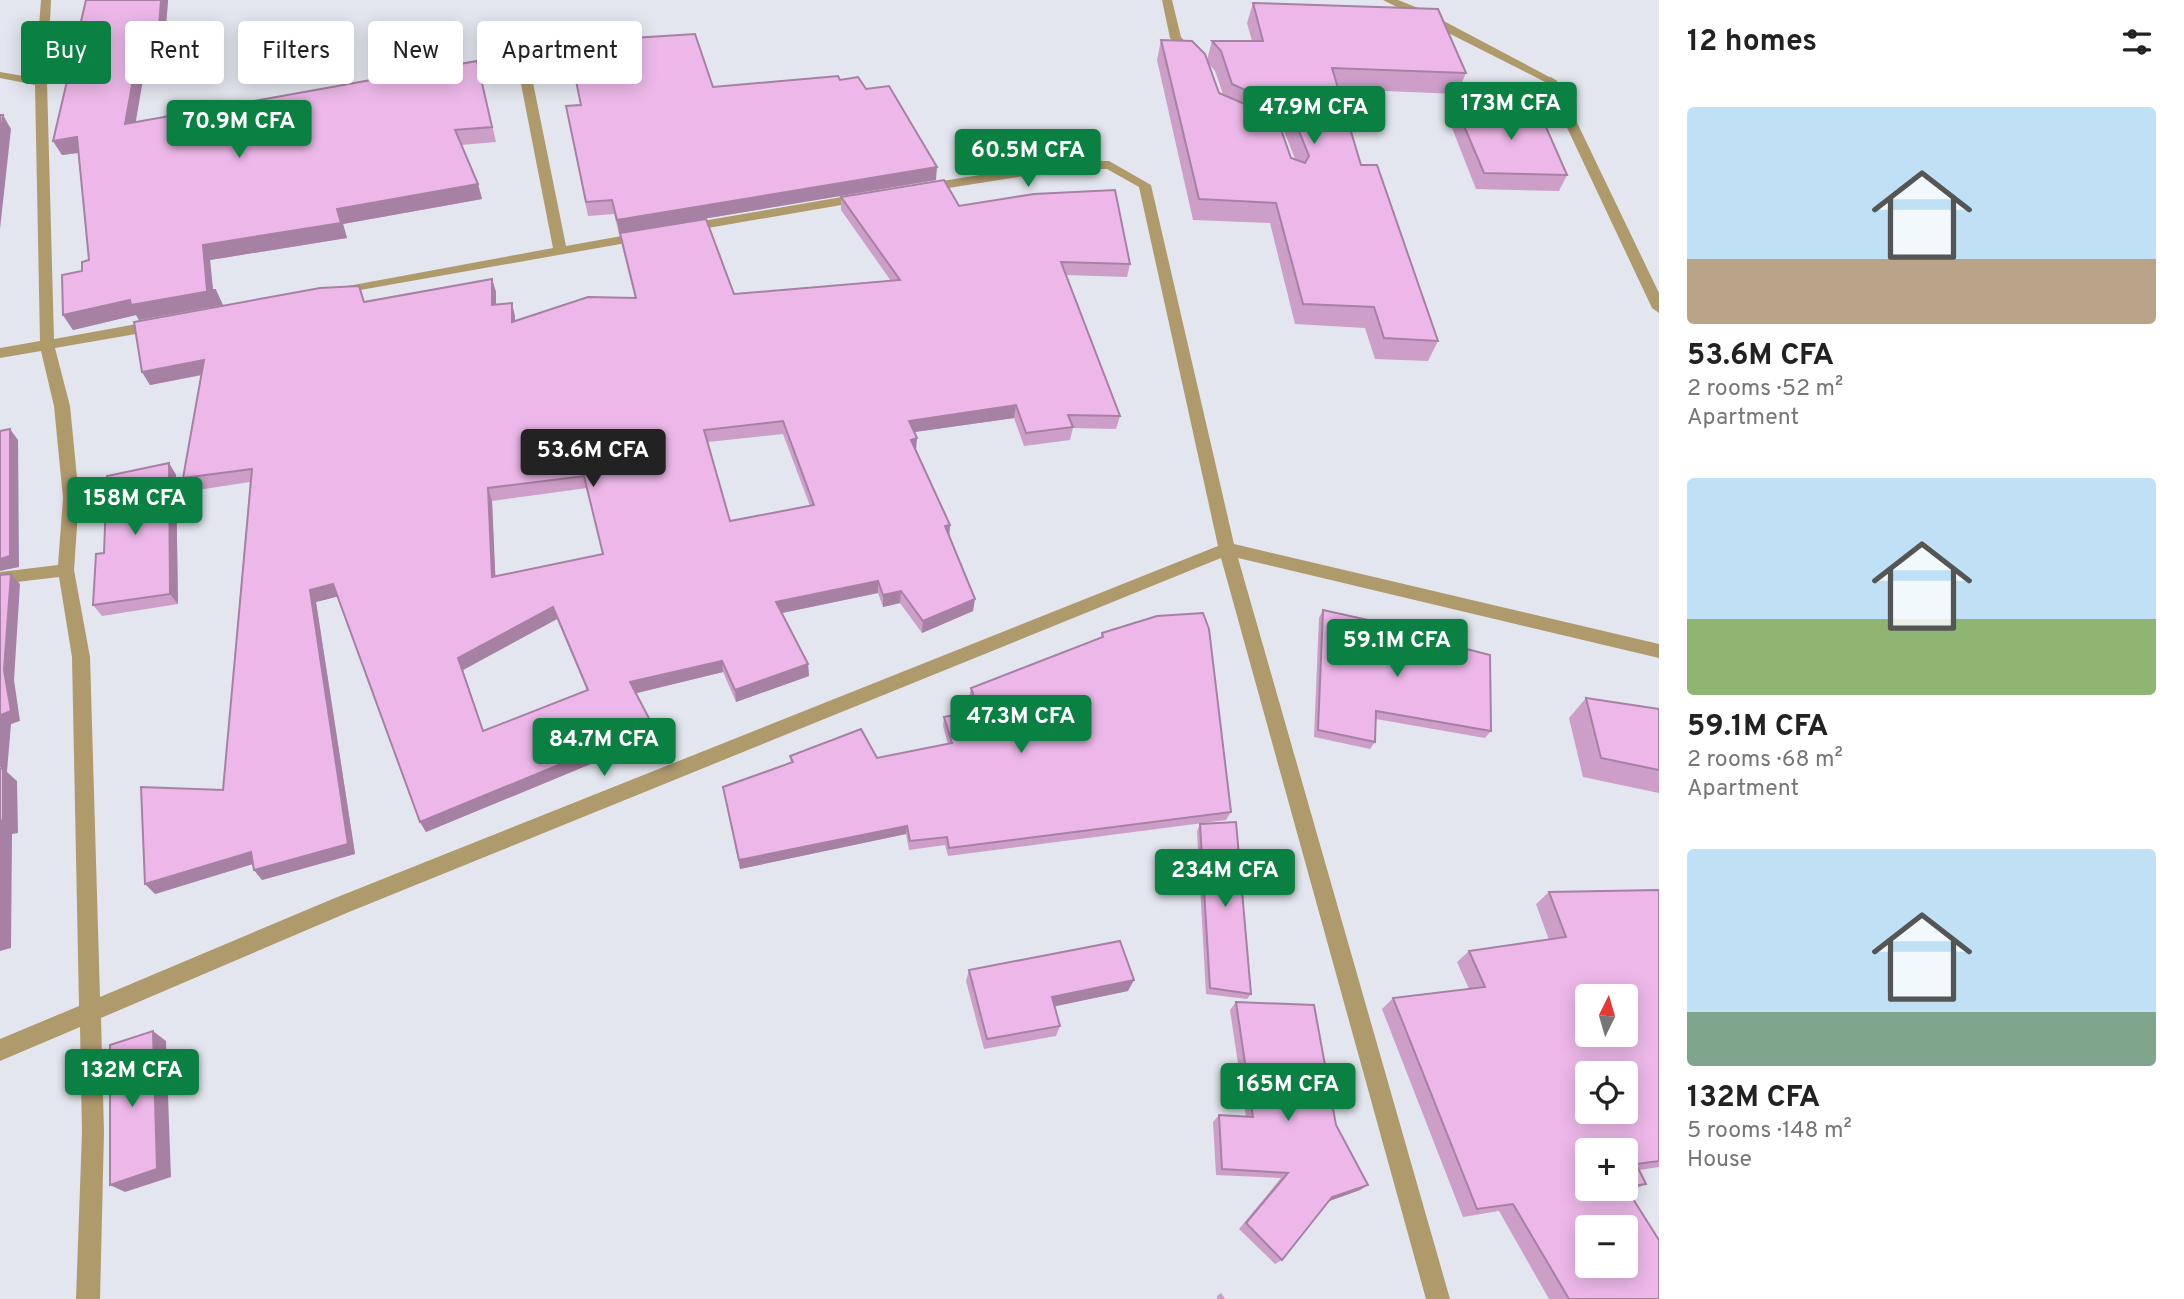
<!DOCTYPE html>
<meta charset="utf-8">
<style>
:root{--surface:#fff;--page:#f2f2f2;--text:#222;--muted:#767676;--accent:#0b8043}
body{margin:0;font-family:Overpass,sans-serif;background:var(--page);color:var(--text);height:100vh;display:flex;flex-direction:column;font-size:26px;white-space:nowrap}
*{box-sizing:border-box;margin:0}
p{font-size:23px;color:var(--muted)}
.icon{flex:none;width:38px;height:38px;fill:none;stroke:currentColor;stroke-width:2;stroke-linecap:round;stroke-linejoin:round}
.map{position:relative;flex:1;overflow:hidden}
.side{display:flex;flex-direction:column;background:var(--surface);width:525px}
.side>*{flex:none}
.guide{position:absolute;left:21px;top:21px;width:665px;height:63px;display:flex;gap:14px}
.needle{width:46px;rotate:5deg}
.controls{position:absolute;left:1575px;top:984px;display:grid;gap:14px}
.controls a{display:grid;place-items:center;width:63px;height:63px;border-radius:7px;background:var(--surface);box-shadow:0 4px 18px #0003;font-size:35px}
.price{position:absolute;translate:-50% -60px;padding:0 16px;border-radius:7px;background:var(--accent);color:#fff;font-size:23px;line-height:46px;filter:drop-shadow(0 2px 4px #0008)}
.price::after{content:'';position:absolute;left:50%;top:42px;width:21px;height:16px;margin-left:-10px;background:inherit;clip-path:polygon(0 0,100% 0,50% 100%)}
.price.current{background:#222;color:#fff}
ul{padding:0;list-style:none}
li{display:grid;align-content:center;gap:14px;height:371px;padding:0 28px}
li span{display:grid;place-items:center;height:217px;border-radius:7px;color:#555}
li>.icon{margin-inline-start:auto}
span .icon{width:126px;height:126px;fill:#fffc;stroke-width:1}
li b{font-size:30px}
h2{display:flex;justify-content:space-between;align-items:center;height:84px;padding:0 28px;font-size:30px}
.tag{padding:0 24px;border-radius:7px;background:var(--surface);box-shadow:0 4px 18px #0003;font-size:24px;line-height:63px}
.tag.current{background:var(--accent);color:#fff}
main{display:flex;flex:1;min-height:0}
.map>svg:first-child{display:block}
</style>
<main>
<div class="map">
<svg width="1659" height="1299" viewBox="0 0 1659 1299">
<rect width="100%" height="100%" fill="#e3e6ee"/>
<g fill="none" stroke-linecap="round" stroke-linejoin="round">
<!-- service -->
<polygon fill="#af9a6c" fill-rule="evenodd" points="1551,77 1557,81 1659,293 1659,313 1652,308 1545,81"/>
<!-- minor -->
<g fill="#af9a6c" fill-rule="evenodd">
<polygon points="41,0 51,0 47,82 54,339 159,320 166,325 159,330 55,348 70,406 79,498 74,570 90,657 100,997 335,898 1218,546 1139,187 1107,169 1068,169 923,192 917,188 923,184 1068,161 1109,161 1151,185 1234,544 1659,644 1659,658 1238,558 1450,1299 1426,1299 1221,558 349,912 101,1018 104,1132 100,1299 76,1299 82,1132 80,1027 0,1061 0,1039 79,1006 72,657 59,577 0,584 0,572 58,565 63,498 54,406 41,351 0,358 0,348 40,341 35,85 0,78 0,72 35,78"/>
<polygon points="1162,0 1172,0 1181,37 1198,56 1198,60 1190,60 1170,38"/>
<polygon points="1383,0 1398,0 1421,9 1557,81 1547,83"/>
<polygon points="519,40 525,43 566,246 644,232 651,236 649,239 332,295 330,292 337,288 553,248 513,43"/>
<polygon points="865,193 871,197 870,200 685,232 678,228 685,224"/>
</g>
</g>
<!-- wall -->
<g fill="#cc9ec8" fill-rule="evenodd">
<polygon points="168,0 164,53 147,56 135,122 477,61 496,142 461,145 478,184 482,199 343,224 347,238 210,260 213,290 216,290 223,305 139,320 136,315 73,330 63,315 82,271 89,260 78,153 62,155 53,141"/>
<path d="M1253,3L1466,73L1457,94L1338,89L1361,165L1438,341L1428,361L1375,359L1365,328L1295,324L1270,223L1193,220L1157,60L1161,40L1207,60L1212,41H1252L1247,23ZM1208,63L1215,71L1223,94L1219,93ZM1281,130L1284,131L1295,159L1291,158Z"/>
<polygon points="840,80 936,180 619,233 614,214 588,216 566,106 713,87"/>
<polygon points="1456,107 1567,175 1559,191 1476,189 1450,123"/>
<path d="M841,197L959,206L1130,264L1127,277L1066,275L1120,416L1116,429L1073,428L1070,440L1024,446L1014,418L914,432L916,451L950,525L949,536L973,611L922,633L900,603L883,607L878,593L782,613L808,664L809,676L736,702L723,672L636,693L656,737L426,832L420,822L338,596L316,602L355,854L262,880L254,870L253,864L155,894L223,790L250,482L191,491L183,478L202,375L150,385L142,372L365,301L492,279L496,292V304L512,303L515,321L635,298L622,246L620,233L734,294L891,281L841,210ZM783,434L810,506L730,521L708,442ZM587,488L603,554L495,576L492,501ZM557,619L587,690L483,731L463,670Z"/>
<polygon points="169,463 176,475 178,604 102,616 93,605"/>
<polygon points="1323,610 1491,731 1485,738 1376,719 1375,742 1370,749 1314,737 1319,618"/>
<polygon points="1102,633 1231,812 1226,820 948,856 945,845 909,850 906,834 740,869 723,787 791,763 790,756 877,758 948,744 943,726 944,717 975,711 969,697 971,688 1100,639"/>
<polygon points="1586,698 1659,709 1659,793 1583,777 1569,718"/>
<polygon points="1200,824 1251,994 1247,999 1206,994 1197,831"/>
<polygon points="1659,890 1659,1167 1639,1170 1646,1184 1628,1192 1659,1299 1549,1299 1499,1211 1463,1217 1382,1009 1393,998 1469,989 1457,962 1469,951 1549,940 1536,904 1549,892"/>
<polygon points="969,970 1128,991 1054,1006 1060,1026 1056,1036 984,1049 966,981"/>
<polygon points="1236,1002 1336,1125 1360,1190 1329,1201 1282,1260 1275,1264 1239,1229 1281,1178 1216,1175 1213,1122 1219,1115 1246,1117 1230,1010"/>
<polygon points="1221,1293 1225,1299 1217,1299 1217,1296"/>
</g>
<!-- shaded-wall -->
<g fill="#a681a3">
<polygon points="161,0 168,0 164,53 147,56 133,138 125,124 140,41"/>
<polygon points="3,115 11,129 0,229 0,142"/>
<polygon points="77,137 85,152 62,155 53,141"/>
<polygon points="937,167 936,180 619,233 617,220"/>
<polygon points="478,184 482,199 343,224 347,238 210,260 213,290 216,290 223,305 139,320 136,315 73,330 63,315 203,245 337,209"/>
<polygon points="492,279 496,292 496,318 492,305"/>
<polygon points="512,303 515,316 515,335 512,322"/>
<polygon points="204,360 211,373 150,385 142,372"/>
<polygon points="1016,405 1014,418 908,433 909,421"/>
<polygon points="10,429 18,440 19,567 0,571 0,559"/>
<polygon points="917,438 916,451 911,440"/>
<polygon points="169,463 176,475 178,604 170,594"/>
<polygon points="488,488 492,501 496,589 492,577"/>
<polygon points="950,525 949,538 945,526"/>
<polygon points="11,574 20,584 14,680 20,721 11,724 7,772 17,781 18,833 12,834 11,948 0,951 0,821 3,770 0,767 0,727"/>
<polygon points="878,581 878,593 777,614 776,602"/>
<polygon points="333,584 340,596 316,602 355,854 262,880 254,870 310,590"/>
<polygon points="901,591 900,603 883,607 883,595"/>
<polygon points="975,599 973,611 922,633 923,621"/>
<polygon points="553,607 557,619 463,670 487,742 458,658"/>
<polygon points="722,661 723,672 633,694 630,682"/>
<polygon points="808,664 809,676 736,702 735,690"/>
<polygon points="653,726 656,737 426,832 420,822"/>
<polygon points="907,826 906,834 740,869 739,860"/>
<polygon points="251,852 259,862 155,894 145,884"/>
<polygon points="1134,980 1128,991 1047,1008 1052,997"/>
<polygon points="153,1031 166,1041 171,1177 125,1192 110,1185"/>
<polygon points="1368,1185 1360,1190 1324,1203 1332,1197"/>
</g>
<!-- building -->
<g fill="#edb8e9" stroke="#a681a3" stroke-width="2" fill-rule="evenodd">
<polygon points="86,0 161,0 158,39 140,41 125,124 477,61 492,127 455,130 478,184 337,209 341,223 203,245 207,290 216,290 131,305 130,300 63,315 62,275 82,271 82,262 89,260 77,137 53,141"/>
<polygon points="1253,3 1438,9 1466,73 1332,68 1361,165 1377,165 1438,341 1384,338 1374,307 1303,304 1276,203 1199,199 1161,40 1192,41 1205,54 1219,93 1277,118 1291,158 1305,163 1309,156 1291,111 1232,84 1221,51 1212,41 1263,41"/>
<polygon points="695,34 713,87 838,76 840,80 858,77 866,89 889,86 937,167 617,220 612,200 586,202 566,106 581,105 573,66 635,59 633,38"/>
<polygon points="1456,107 1539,111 1567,175 1484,173"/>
<polygon points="0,115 3,115 0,142"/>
<path d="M944,180L959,206L1034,194L1115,190L1130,264L1061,262L1120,416L1068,415L1073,427L1026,433L1016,405L909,421L917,438L911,440L950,525L945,526L975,599L923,621L901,591L883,595L878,581L776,602L808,664L735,690L722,661L630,682L653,726L420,822L333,584L310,590L348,844L254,870L251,852L145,884L141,787L223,790L252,469L183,478L204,360L142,372L134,322L320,288L359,286L364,302L492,279V305L512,303V322L588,297L636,298L620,233L706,219L734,294L900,280L841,197ZM783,421L814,505L730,521L704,430ZM584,476L603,554L492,577L488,488ZM553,607L588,690L483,731L458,658Z"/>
<polygon points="10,429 10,556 0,559 0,431"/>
<polygon points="169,463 170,594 93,605 96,554 104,553 107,476"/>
<polygon points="11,574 4,670 11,711 1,715 0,727 0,575"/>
<polygon points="1323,610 1404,628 1404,633 1490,655 1491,731 1376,711 1375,742 1318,730"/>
<polygon points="1203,613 1209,629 1231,812 949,848 947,837 910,841 907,826 739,860 723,787 793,762 790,756 861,729 877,758 952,743 944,717 979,710 971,688 1103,637 1102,633 1157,616"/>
<polygon points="1586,698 1659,709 1659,770 1601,758"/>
<polygon points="3,768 3,820 0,821 0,769"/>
<polygon points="1236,822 1251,994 1210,988 1200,824"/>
<path d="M1659,890V1161L1636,1164L1646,1184L1626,1187V1150H1587V1188H1626L1659,1240V1299H1569L1513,1204L1477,1209L1393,998L1485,987L1469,951L1566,937L1549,892ZM1587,996H1626V1034H1587ZM1587,1073H1626V1111H1587ZM1587,1227H1626V1265H1587Z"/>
<polygon points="1120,941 1134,980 1052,997 1060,1026 987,1039 969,970"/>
<polygon points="1236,1002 1314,1005 1336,1125 1368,1185 1332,1197 1282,1260 1246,1223 1288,1173 1222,1169 1219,1115 1253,1117"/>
<polygon points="153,1031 157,1169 110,1185 110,1045"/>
</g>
</svg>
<div class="controls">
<a><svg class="needle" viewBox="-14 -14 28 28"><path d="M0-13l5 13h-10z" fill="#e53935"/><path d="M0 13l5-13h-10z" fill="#767676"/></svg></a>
<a><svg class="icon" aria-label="locate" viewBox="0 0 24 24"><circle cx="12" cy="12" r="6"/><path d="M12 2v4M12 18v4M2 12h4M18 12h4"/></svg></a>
<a>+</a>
<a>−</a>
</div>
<b class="price" style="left:1511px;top:142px">173M CFA</b>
<b class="price" style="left:1314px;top:146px">47.9M CFA</b>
<b class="price" style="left:239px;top:160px">70.9M CFA</b>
<b class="price" style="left:1028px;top:189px">60.5M CFA</b>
<b class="price current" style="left:593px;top:489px">53.6M CFA</b>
<b class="price" style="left:135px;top:537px">158M CFA</b>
<b class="price" style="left:1397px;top:679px">59.1M CFA</b>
<b class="price" style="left:1021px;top:755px">47.3M CFA</b>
<b class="price" style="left:604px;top:778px">84.7M CFA</b>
<b class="price" style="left:1225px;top:909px">234M CFA</b>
<b class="price" style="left:132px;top:1109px">132M CFA</b>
<b class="price" style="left:1288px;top:1123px">165M CFA</b>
<div class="guide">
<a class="tag current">Buy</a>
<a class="tag">Rent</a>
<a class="tag">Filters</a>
<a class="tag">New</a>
<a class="tag">Apartment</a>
</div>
</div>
<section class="side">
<h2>12 homes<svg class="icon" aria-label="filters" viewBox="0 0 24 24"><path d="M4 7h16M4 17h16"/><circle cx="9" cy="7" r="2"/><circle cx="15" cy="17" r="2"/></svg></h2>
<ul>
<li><span style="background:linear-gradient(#bfe0f5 70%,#b9a48a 0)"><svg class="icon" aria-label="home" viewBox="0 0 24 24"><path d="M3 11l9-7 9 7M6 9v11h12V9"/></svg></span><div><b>53.6M CFA</b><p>2 rooms · 52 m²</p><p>Apartment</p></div></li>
<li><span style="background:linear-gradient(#bfe0f5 65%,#8fb573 0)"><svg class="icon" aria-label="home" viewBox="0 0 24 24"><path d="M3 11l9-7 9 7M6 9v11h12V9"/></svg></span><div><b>59.1M CFA</b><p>2 rooms · 68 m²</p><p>Apartment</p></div></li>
<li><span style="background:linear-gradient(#bfe0f5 75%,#7fa58c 0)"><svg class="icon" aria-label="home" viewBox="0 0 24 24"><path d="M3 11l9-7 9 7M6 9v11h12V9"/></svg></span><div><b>132M CFA</b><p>5 rooms · 148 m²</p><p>House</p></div></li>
</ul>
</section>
</main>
